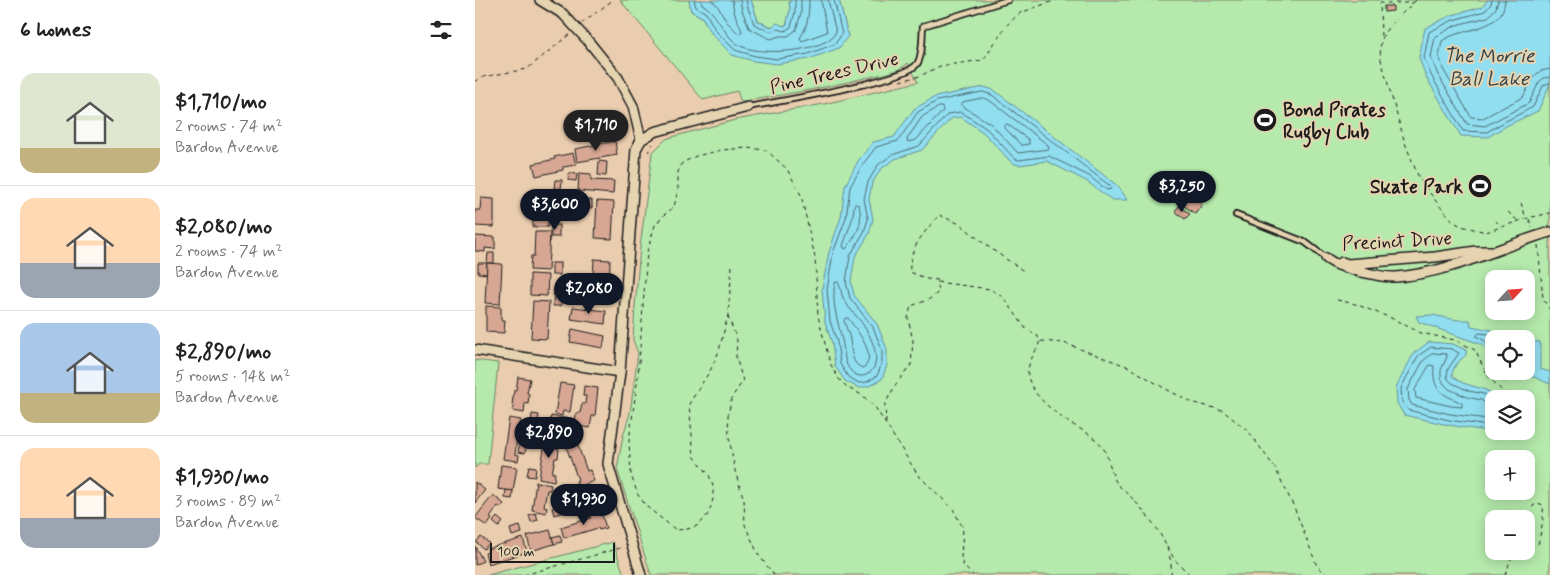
<!DOCTYPE html>
<meta charset="utf-8">
<style>
:root{--surface:#fff;--page:#f6f6f6;--text:#222;--muted:#767676;--line:#e0e0e0;--accent:#111827}
body{margin:0;font-family:Mynerve,sans-serif;background:var(--page);color:var(--text);height:100vh;display:flex;flex-direction:column;font-size:19px;white-space:nowrap}
*{box-sizing:border-box;margin:0}
p{font-size:16px;color:var(--muted)}
.icon{flex:none;width:28px;height:28px;fill:none;stroke:currentColor;stroke-width:2;stroke-linecap:round;stroke-linejoin:round}
.map{position:relative;flex:1;overflow:hidden}
.details{display:flex;flex-direction:column;background:var(--surface);width:475px}
.details>*{flex:none}
.needle{width:32px;rotate:64deg}
.tools{position:absolute;left:1010px;top:270px;display:grid;gap:10px}
.tools a{display:grid;place-items:center;width:50px;height:50px;border-radius:10px;background:var(--surface);box-shadow:0 2px 12px #0003;font-size:25px}
.scale{position:absolute;left:15px;bottom:12px;width:125px;box-sizing:border-box;padding-left:5px;border:2px solid #1c1c1c;border-top:0;font-size:14px;line-height:18px;white-space:nowrap;color:#1c1c1c;-webkit-text-stroke:4px #e6d4b1;paint-order:stroke}
.price{position:absolute;translate:-50% -42px;padding:0 11px;border-radius:18px;background:var(--accent);color:#fff;font-size:16px;line-height:32px;filter:drop-shadow(0 1px 2px #0008)}
.price::after{content:'';position:absolute;left:50%;top:30px;width:15px;height:11px;margin-left:-8px;background:inherit;clip-path:polygon(0 0,100% 0,50% 100%)}
.price.selected{background:#222;color:#fff}
ul{padding:0;list-style:none}
li{display:flex;align-items:center;gap:15px;height:125px;padding:0 20px}
li+li{border-top:1px solid var(--line)}
li span{display:grid;place-items:center;flex:none;width:140px;height:100px;border-radius:15px;color:#555}
li>.icon{margin-inline-start:auto}
span .icon{width:60px;height:60px;fill:#fffc;stroke-width:1}
li b{font-size:21px}
h2{display:flex;justify-content:space-between;align-items:center;height:60px;padding:0 20px;font-size:21px}
main{display:flex;flex:1;min-height:0}
.map>svg:first-child{display:block}
</style>
<main>
<section class="details">
<h2>6 homes<svg class="icon" aria-label="filters" viewBox="0 0 24 24"><path d="M4 7h16M4 17h16"/><circle cx="9" cy="7" r="2"/><circle cx="15" cy="17" r="2"/></svg></h2>
<ul>
<li><span style="background:linear-gradient(#dfe7d0 75%,#c2b280 0)"><svg class="icon" aria-label="home" viewBox="0 0 24 24"><path d="M3 11l9-7 9 7M6 9v11h12V9"/></svg></span><div><b>$1,710/mo</b><p>2 rooms · 74 m²</p><p>Bardon Avenue</p></div></li>
<li><span style="background:linear-gradient(#ffd9b3 65%,#9aa5b1 0)"><svg class="icon" aria-label="home" viewBox="0 0 24 24"><path d="M3 11l9-7 9 7M6 9v11h12V9"/></svg></span><div><b>$2,080/mo</b><p>2 rooms · 74 m²</p><p>Bardon Avenue</p></div></li>
<li><span style="background:linear-gradient(#a9c7e8 70%,#c2b280 0)"><svg class="icon" aria-label="home" viewBox="0 0 24 24"><path d="M3 11l9-7 9 7M6 9v11h12V9"/></svg></span><div><b>$2,890/mo</b><p>5 rooms · 148 m²</p><p>Bardon Avenue</p></div></li>
<li><span style="background:linear-gradient(#ffd9b3 70%,#9aa5b1 0)"><svg class="icon" aria-label="home" viewBox="0 0 24 24"><path d="M3 11l9-7 9 7M6 9v11h12V9"/></svg></span><div><b>$1,930/mo</b><p>3 rooms · 89 m²</p><p>Bardon Avenue</p></div></li>
</ul>
</section>
<div class="map">
<svg width="1075" height="575" viewBox="0 0 1075 575">
<rect width="100%" height="100%" fill="#eacdae"/>
<filter id="ink" filterUnits="userSpaceOnUse"><feTurbulence type="fractalNoise" baseFrequency=".02" numOctaves="2"/><feDisplacementMap in="SourceGraphic" scale="10" xChannelSelector="R" yChannelSelector="G"/><feConvolveMatrix kernelMatrix="1 2 1 2 8 2 1 2 1" color-interpolation-filters="sRGB"/></filter>
<g filter="url(#ink)">
<!-- green -->
<g fill="#b5eaac" stroke="#688364" fill-rule="evenodd">
<path d="M145,0H214L216,11L227,17L237,34L373,36L364,0H1075V575H176L142,469L148,436L155,413L163,353L158,340L160,307L165,248L177,153L191,139L204,135L260,120L349,104L443,82L433,63C424,73 403,75 390,78C349,88 307,95 266,102L262,91L228,100ZM1019,279H1051V311H1019ZM1019,339H1051V371H1019ZM1019,399H1051V431H1019ZM1019,459H1051V491H1019ZM1019,519H1051V551H1019Z"/>
<path d="M276,0H316L314,3C317,11 312,16 312,24C302,30 293,26 283,21Z"/>
<polygon points="0,360 23,363 13,464 4,464 0,468"/>
<polygon points="138,542 149,575 13,575"/>
</g>
<!-- water -->
<g fill="#91def1" stroke="#62909c">
<path d="M214,0H276L283,21L296,27L302,23L309,26L312,24C312,16 317,11 314,3L316,0H364L373,36L364,48L334,59L302,64L279,61L257,55L237,34L227,17L216,11Z"/>
<polygon points="1013,0 1075,0 1075,84 1063,111 1031,126 1013,137 986,136 951,77 944,58 950,28 977,15 1007,7"/>
<polygon points="509,87 519,90 644,187 652,200 637,200 611,181 572,161 544,165 537,163 509,133 486,117 477,118 447,150 420,159 406,169 397,183 394,199 398,219 394,234 380,257 376,281 379,295 402,324 412,349 412,365 407,379 394,386 384,388 370,381 360,366 357,343 350,322 347,289 354,252 366,217 370,186 383,161 398,142 419,137 439,109 460,97"/>
<polygon points="958,315 982,320 995,320 996,326 1017,330 1024,337 1039,334 1038,339 1019,339 1019,371 1051,371 1051,341 1065,342 1065,369 1075,372 1075,384 1059,377 1051,377 1051,371 1044,373 1040,379 1028,382 1019,374 1011,349 1008,345 944,322 941,316"/>
<path d="M954,342L978,344L991,350V355C984,361 977,367 977,376C990,389 1011,384 1023,399H1019V431H1027L1025,433L973,425L929,415L922,403L921,387L939,353Z"/>
</g>
<g fill="none" stroke-linecap="round" stroke-linejoin="round">
<!-- shore -->
<g stroke="#4b6a71" stroke-width="1">
<polyline points="219,0 221,7 231,13 241,31 260,50 280,56 302,59 333,54 360,44 367,34 359,0"/>
<path d="M226,0L227,4C242,12 247,33 262,44C280,57 351,53 361,32L353,0"/>
<polyline points="236,0 242,5 252,22 263,33 265,34 267,31 259,12 257,0"/>
<polyline points="265,0 267,10 274,28 291,37 296,39 304,36 313,36 321,30 326,13 326,0"/>
<polyline points="271,0 273,8 279,24 296,32 303,29 310,31 316,27 320,12 320,0"/>
<path d="M334,0C334,13 333,27 325,38L327,41L352,32L346,0"/>
<polyline points="1017,0 1016,4 1010,11 978,20 954,32 949,58 956,75 988,131 1012,132 1029,122 1058,107 1068,86 1071,84 1075,83"/>
<polyline points="1023,0 1021,8 1013,17 981,25 960,37 956,57 962,73 992,124 1010,126 1054,103 1064,82 1069,78 1075,77"/>
<path d="M1030,0C1029,32 986,27 967,41L964,56L968,69L996,117L1008,118L1048,97L1059,76L1066,71L1075,69"/>
<polygon points="508,92 517,95 635,186 636,189 632,190 614,176 574,156 544,160 540,159 512,129 486,112 473,114 444,146 417,155 403,165 393,182 389,199 393,219 389,232 375,256 371,282 375,298 398,327 407,350 407,363 402,376 392,382 384,383 373,377 365,364 362,342 355,321 352,290 358,253 371,218 375,187 388,164 401,147 423,141 443,112 462,101"/>
<polygon points="508,98 514,100 573,145 574,149 543,153 516,124 486,105 488,102"/>
<polygon points="464,107 467,107 468,111 441,140 433,142 432,139 447,117"/>
<polygon points="532,124 554,140 554,144 546,145 530,128 530,126"/>
<path d="M380,204L384,205C388,226 383,231 372,248L370,249L368,246L377,220Z"/>
<path d="M363,282C366,287 366,294 369,300C375,311 386,319 392,331C399,343 408,367 391,375C387,377 381,376 377,372C368,364 370,351 367,340C363,321 356,303 360,283Z"/>
<path d="M371,318H373C381,329 404,357 388,368C376,365 377,351 375,340C374,334 371,327 369,321Z"/>
<path d="M1019,339L1014,334L1004,333L1002,335V337C1015,342 1016,346 1019,359"/>
<path d="M955,365L959,366C957,391 967,394 987,403V407L976,406L941,398L940,390Z"/>
<polyline points="1019,401 1009,394 994,391 977,383 973,379 972,376 973,369 984,353 977,349 956,347 943,356 926,388 927,402 933,410 974,420 1019,427"/>
<polyline points="1019,409 1006,400 992,397 974,389 969,384 966,378 966,370 972,357 971,354 958,353 948,361 933,389 934,400 937,405 975,414 1019,420"/>
</g>
</g>
<!-- building -->
<g fill="#d7a794" stroke="#1c1c1c">
<polygon points="909,6 918,6 918,11 909,12"/>
<polygon points="140,141 142,155 102,162 100,149"/>
<polygon points="98,153 101,165 88,167 88,170 61,176 58,164 80,159 79,157"/>
<polygon points="124,161 132,162 131,176 123,175"/>
<polygon points="94,173 102,174 101,181 93,180"/>
<polygon points="104,173 116,174 116,180 139,181 138,194 103,191"/>
<polygon points="80,180 87,180 86,189 79,188"/>
<polygon points="712,183 728,196 724,202 727,205 720,214 700,199"/>
<polygon points="62,190 77,190 77,216 73,216 73,227 58,227 58,215 62,215"/>
<polygon points="6,198 19,199 19,227 0,226 0,210 5,210"/>
<polygon points="103,199 117,200 117,208 103,207"/>
<polygon points="122,201 139,202 137,239 120,238"/>
<polygon points="704,206 715,214 710,219 700,211"/>
<rect x="76" y="225" width="8" height="12"/>
<polygon points="60,232 75,232 73,271 55,270 56,256 59,256"/>
<polygon points="0,236 20,237 20,249 10,248 10,252 0,251"/>
<polygon points="13,253 19,253 19,263 12,263"/>
<polygon points="119,259 135,260 134,298 117,297"/>
<polygon points="3,263 12,263 12,274 3,273"/>
<polygon points="12,263 27,264 25,304 10,303"/>
<rect x="77" y="263" width="8" height="12"/>
<polygon points="55,274 73,275 72,296 55,295"/>
<polygon points="97,286 112,286 112,295 97,294"/>
<polygon points="79,287 87,288 86,306 78,306"/>
<polygon points="58,301 74,302 72,339 56,338"/>
<polygon points="11,306 26,307 26,320 30,320 29,333 11,332"/>
<polygon points="98,307 131,311 130,324 96,319"/>
<polygon points="97,329 130,336 128,348 95,342"/>
<polygon points="43,377 55,379 52,393 54,394 53,404 50,403 49,413 38,411 39,406 37,405 39,390 41,390"/>
<polygon points="85,383 99,385 95,412 88,411 87,416 80,414"/>
<polygon points="109,386 123,388 120,416 117,416 115,428 103,426 103,423 100,423 101,413 105,413 107,404 110,404 111,396 108,396"/>
<polygon points="57,414 64,415 62,426 56,424"/>
<polygon points="76,416 97,419 96,426 75,424"/>
<polygon points="34,418 46,420 44,429 48,430 46,439 42,439 40,454 44,455 43,461 28,459"/>
<polygon points="71,437 82,439 81,448 84,449 83,458 80,458 77,473 80,473 79,481 64,478"/>
<polygon points="45,442 52,443 50,453 43,452"/>
<polygon points="102,443 112,471 115,470 119,481 103,487 101,481 103,480 91,446"/>
<polygon points="26,465 42,467 38,491 23,489"/>
<polygon points="54,466 61,467 60,477 52,476"/>
<polygon points="0,482 10,490 0,503"/>
<polygon points="61,482 76,485 75,490 72,490 69,506 72,507 71,513 57,510"/>
<polygon points="119,489 122,503 99,510 97,503 90,505 88,497"/>
<polygon points="31,490 38,491 37,499 30,498"/>
<polygon points="18,495 29,504 26,508 23,506 15,518 17,519 12,526 0,518"/>
<polygon points="88,505 90,512 79,515 77,508"/>
<polygon points="126,512 131,528 124,530 123,528 89,538 86,527 116,518 115,516"/>
<polygon points="61,513 63,520 56,522 54,515"/>
<polygon points="22,517 28,522 24,527 18,522"/>
<polygon points="45,526 47,533 37,536 35,529"/>
<polygon points="75,530 79,544 56,551 52,536"/>
<polygon points="85,535 87,542 79,544 77,537"/>
<polygon points="6,537 14,543 9,549 1,542"/>
<polygon points="48,538 52,552 13,564 10,553 13,552 12,549"/>
<polygon points="0,546 8,561 0,565"/>
</g>
<g fill="none" stroke-linecap="round" stroke-linejoin="round">
<!-- service casing -->
<g stroke="#1c1c1c" stroke-width="8">
<g id="service">
<path d="M273,107C300,102 431,81 442,64C448,56 447,36 448,26L533,0"/>
<polyline points="761,215 830,242 851,258"/>
</g>
</g>
<!-- minor casing -->
<g stroke="#1c1c1c" stroke-width="12">
<g id="minor">
<polyline points="65,0 88,14 114,42 143,78 158,106 166,140"/>
<path d="M851,258C861,266 875,269 887,272C898,274 909,278 921,277C975,273 1024,247 1075,232"/>
<polyline points="867,262 873,264 960,257 1001,251 1016,251"/>
<polyline points="0,350 145,372"/>
<polyline points="166,575 133,464 145,372 161,149 166,140 179,132 273,107"/>
</g>
</g>
<!-- path -->
<g stroke="#1c1c1c" stroke-width="1" stroke-dasharray="4 4" stroke-linecap="butt">
<path d="M941,0C922,21 901,28 906,60L930,143L944,178L963,204L979,222L986,226L1011,232L1053,218L1075,213"/>
<polyline points="107,23 138,0"/>
<polyline points="906,36 905,3 938,3"/>
<polyline points="0,81 8,77 52,69 95,34"/>
<polyline points="425,81 445,76 465,66 508,60 532,25 545,13 581,0"/>
<polyline points="173,152 178,144"/>
<polyline points="1046,203 1051,218"/>
<polyline points="1033,212 1043,221"/>
<polyline points="1054,219 1057,227"/>
<polyline points="1020,220 1026,226"/>
<polyline points="1063,245 1068,299 1075,310"/>
<polyline points="257,266 253,315 244,351 236,369 214,404 219,456 234,475 238,486 238,499 234,513 224,525 213,529 201,530 172,507 163,495 156,475 154,441 163,376 172,252 180,225 190,214 199,207 203,190 203,172 207,163 221,156 247,150 272,148 291,150 312,169 326,195 340,257 343,316 355,363 363,378 373,388 387,395 400,407 443,475 478,509 488,528 486,557 489,567 498,575"/>
<path d="M463,280L452,279L435,272C433,248 450,232 464,215L485,224L512,246L550,272"/>
<polyline points="862,300 880,304 916,318 946,333 980,340 1000,350 1012,375 1032,396 1037,399"/>
<polyline points="253,316 262,340 261,357 268,381 257,397 253,415 254,437 260,471 269,500 270,525 283,554 299,575"/>
<polyline points="566,341 589,343 654,367 689,388 716,402 747,410 774,432 800,468 819,507 842,566 852,575"/>
<polyline points="1051,409 1051,415"/>
<path d="M411,423L410,404L421,384L436,365L438,341L433,318L436,306L453,300L464,292L462,282L515,289L529,298L551,329L562,335L565,341C561,353 551,363 553,377C555,384 559,391 564,397C573,407 582,414 593,422C605,429 618,435 627,446C634,456 635,471 641,482C645,488 652,493 657,498C676,519 699,546 696,575"/>
<polyline points="1039,435 1041,431"/>
<path d="M1051,522L1058,506L1063,503L1068,505C1069,519 1066,531 1063,545"/>
<polyline points="692,547 700,560 715,575"/>
<polyline points="49,575 149,547"/>
<polyline points="1030,575 1039,551"/>
</g>
<!-- service -->
<use href="#service" stroke="#e6d4b1" stroke-width="4.5"/>
<!-- minor -->
<use href="#minor" stroke="#e6d4b1" stroke-width="9"/>
</g>
</g>
<!-- icons -->
<defs>
<g id="stadium-disc" transform="scale(1.25)"><circle r="9.5" fill="#1c1c1c" stroke="#e6d4b1"/><path d="M0-5a6.5 5 0 1 0 0 10a6.5 5 0 1 0 0-10ZM-3.5-1.8h7v3.6h-7Z" fill="#fff"/></g>
</defs>
<g fill-rule="evenodd">
<use href="#stadium-disc" x="790" y="120"/>
<use href="#stadium-disc" x="1005" y="186"/>
</g>
<g text-anchor="middle" stroke-width="4" stroke-linejoin="round" paint-order="stroke">
<!-- street labels -->
<g font-size="19" fill="#1c1c1c" stroke="#e6d4b1">
<text transform="translate(359 72) rotate(-13)" y="7">Pine Trees Drive</text>
<text transform="translate(922 240) rotate(-3)" y="7">Precinct Drive</text>
</g>
<!-- poi labels -->
<g font-size="19" font-weight="bold" fill="#1c1c1c" stroke="#e6d4b1" text-anchor="start">
<text x="808" y="116">Bond Pirates<tspan x="808" dy="22">Rugby Club</tspan></text>
<text x="988" y="193" text-anchor="end">Skate Park</text>
</g>
<!-- water labels -->
<g font-size="20" font-style="italic" fill="#334347" stroke="#e6d4b1">
<text x="1014" y="62">The Morrie<tspan x="1014" dy="23">Ball Lake</tspan></text>
</g>
</g>
</svg>
<div class="tools">
<a><svg class="needle" viewBox="-14 -14 28 28"><path d="M0-13l5 13h-10z" fill="#e53935"/><path d="M0 13l5-13h-10z" fill="#767676"/></svg></a>
<a><svg class="icon" aria-label="locate" viewBox="0 0 24 24"><circle cx="12" cy="12" r="6"/><path d="M12 2v4M12 18v4M2 12h4M18 12h4"/></svg></a>
<a><svg class="icon" aria-label="layers" viewBox="0 0 24 24"><path d="M12 4l9 5-9 5-9-5zM3 14l9 5 9-5"/></svg></a>
<a>+</a>
<a>−</a>
</div>
<div class="scale">100 m</div>
<b class="price selected" style="left:121px;top:152px">$1,710</b>
<b class="price" style="left:707px;top:213px">$3,250</b>
<b class="price" style="left:80px;top:231px">$3,600</b>
<b class="price" style="left:114px;top:315px">$2,080</b>
<b class="price" style="left:74px;top:459px">$2,890</b>
<b class="price" style="left:109px;top:526px">$1,930</b>
</div>
</main>
